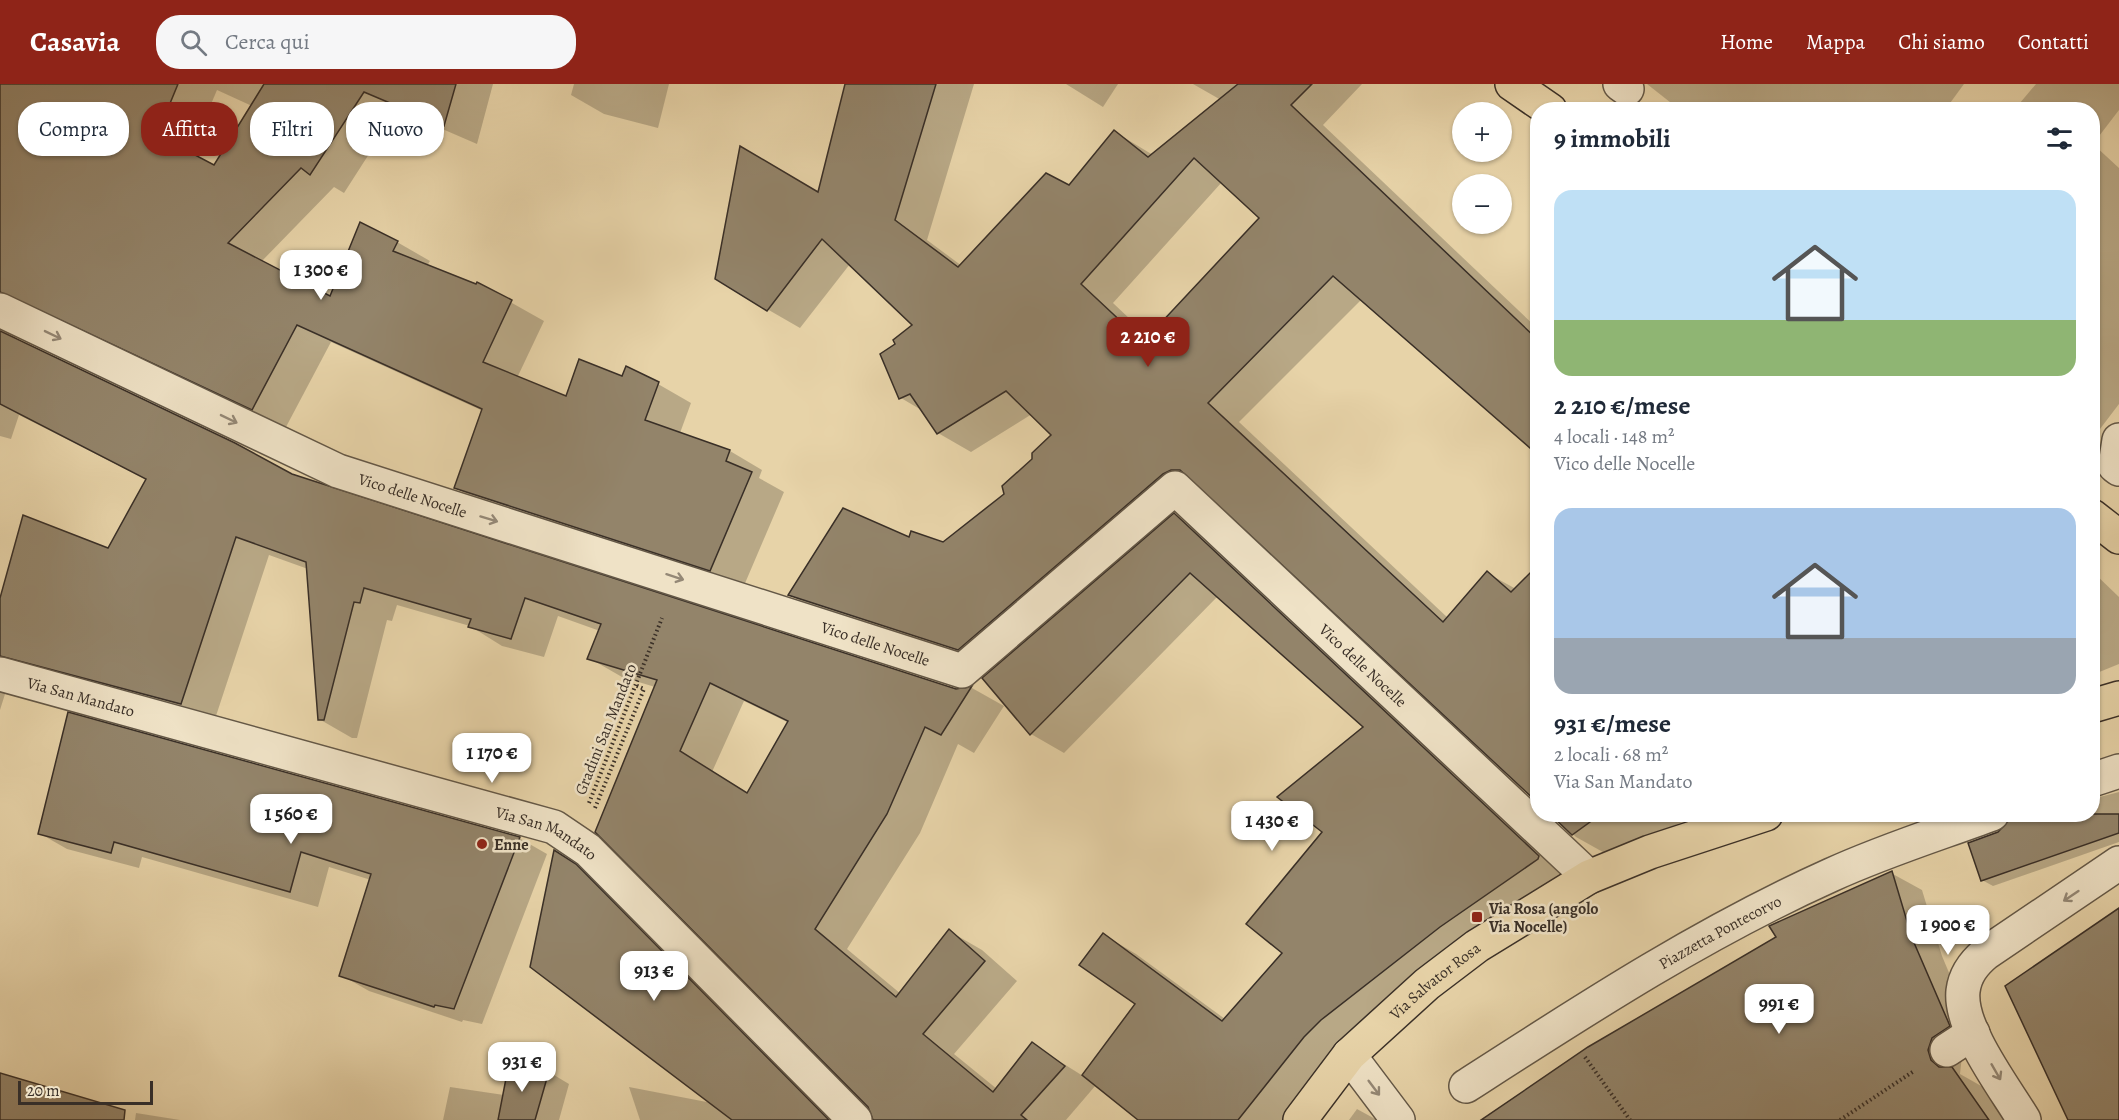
<!DOCTYPE html>
<html lang="it">
<meta charset="utf-8">
<style>
:root{--surface:#fff;--page:#f6f6f7;--text:#1f2937;--muted:#747a83;--accent:#8f2418}
body{margin:0;font-family:Alegreya,serif;background:var(--page);color:var(--text);height:100vh;display:flex;flex-direction:column;font-size:22px;white-space:nowrap}
*{box-sizing:border-box;margin:0}
p{font-size:20px;color:var(--muted)}
.icon{flex:none;width:33px;height:33px;fill:none;stroke:currentColor;stroke-width:2;stroke-linecap:round;stroke-linejoin:round}
.map{position:relative;flex:1;overflow:hidden}
.details{position:absolute;left:1530px;top:18px;width:570px;height:720px;display:flex;flex-direction:column;background:var(--surface);border-radius:24px;box-shadow:0 2px 4px #0004}
.details>*{flex:none}
.top-card{position:absolute;left:18px;top:18px;width:570px;height:54px;display:flex;gap:12px}
.tools{position:absolute;left:1452px;top:18px;display:grid;gap:12px}
.tools a{display:grid;place-items:center;width:60px;height:60px;border-radius:50%;background:var(--surface);box-shadow:0 2px 4px #0004;font-size:30px}
.scale{position:absolute;left:18px;bottom:15px;width:135px;box-sizing:border-box;padding-left:6px;border:3px solid #392f27;border-top:0;font-size:16px;line-height:21px;white-space:nowrap;color:#392f27;-webkit-text-stroke:4px #efe2c6;paint-order:stroke}
.price{position:absolute;translate:-50% -51px;padding:0 14px;border-radius:12px;background:#fff;color:#222;font-size:20px;line-height:39px;filter:drop-shadow(0 2px 3px #0008)}
.price::after{content:'';position:absolute;left:50%;top:36px;width:18px;height:14px;margin-left:-9px;background:inherit;clip-path:polygon(0 0,100% 0,50% 100%)}
.price.selected{background:var(--accent);color:#fff}
ul{padding:0;list-style:none}
li{display:grid;align-content:center;gap:12px;height:318px;padding:0 24px}
li span{display:grid;place-items:center;height:186px;border-radius:18px;color:#555}
li>.icon{margin-inline-start:auto}
span .icon{width:108px;height:108px;fill:#fffc;stroke-width:1}
li b{font-size:26px}
h2{display:flex;justify-content:space-between;align-items:center;height:72px;padding:0 24px;font-size:26px}
.pill{padding:0 21px;border-radius:24px;background:var(--surface);box-shadow:0 2px 4px #0004;font-size:21px;line-height:54px}
.pill.selected{background:var(--accent);color:#fff}
header{display:flex;align-items:center;gap:36px;box-sizing:border-box;height:84px;padding:0 30px;background:var(--accent);color:#fff}
header strong{font-size:28px}
nav{display:flex;gap:33px;margin-inline-start:auto;font-size:21px}
.search{width:420px;height:54px;background:var(--page);display:flex;align-items:center;gap:15px;box-sizing:border-box;padding:0 21px;border-radius:24px;color:var(--muted);font-size:22px}
.map>svg:first-child{display:block}
</style>
<header>
<strong>Casavia</strong>
<div class="search"><svg class="icon" aria-label="search" viewBox="0 0 24 24"><circle cx="10" cy="10" r="6"/><path d="M15 15l6 6"/></svg>Cerca qui</div>
<nav><a>Home</a><a>Mappa</a><a>Chi siamo</a><a>Contatti</a></nav>
</header>
<div class="map">
<svg width="2119" height="1036" viewBox="0 0 2119 1036">
<rect width="100%" height="100%" fill="#e7d3a8"/>
<filter id="stains"><feTurbulence type="fractalNoise" baseFrequency=".00333" numOctaves="4"/><feColorMatrix values="0 0 0 0 .2 0 0 0 0 .09 0 0 0 0 .02 0 0 0 .5 -.17"/></filter>
<radialGradient id="worn" r=".72"><stop offset=".6" stop-color="#630" stop-opacity="0"/><stop offset="1" stop-color="#630" stop-opacity=".3"/></radialGradient>
<!-- shadow -->
<g fill="#0003" fill-rule="evenodd">
<path d="M0,0H414L344,109L334,103L261,178L331,214L397,158L430,177L427,182L478,200L544,237L517,294L567,314L623,294L658,300L691,319L680,349L730,367L762,386L759,394L784,408L743,504L488,423L456,404L483,327L331,258L286,343L42,227L32,225L14,248L17,257L291,392L956,606L972,604L1004,622L974,669L958,660L920,749L847,865L901,910L949,847L982,866L1017,897L954,970L997,1005L1032,960L1083,992L1138,920L1104,851L1136,870L1225,935L1284,868L1324,748L1366,643L1218,512L1064,669L1031,650L984,595L1175,431L1207,450L1572,793L1286,1036H1139L1096,1001L1066,1036H877L870,1022L596,747L655,603L622,593L589,574L600,547L558,532L544,573L502,562L470,542L397,521L392,537L387,536L357,654H352L319,635L308,485L269,471L214,638L11,591L0,626V520L109,466L147,396L19,331L11,355L0,352ZM217,6L252,22L214,83L190,70ZM744,617L789,639L748,710L712,688Z"/>
<polygon points="417,0 493,0 477,60 440,44 407,25"/>
<polygon points="574,0 669,0 658,44 604,30 571,11"/>
<path d="M846,0H974L927,156L962,182L1069,103L1115,48L1153,71L1221,16L1193,0H1362L1323,41L1538,245V369L1362,215L1239,338L1448,534L1487,489L1516,505L1538,717L1203,405L991,584L822,530L790,511L910,455L943,460L1006,410L1053,351L1032,330L971,368L938,349L923,327L901,314L882,270L897,261L915,242L850,180L800,244L767,225L819,110ZM1222,98L1261,134L1149,253L1113,219Z"/>
<polygon points="1066,0 1118,0 1103,23"/>
<polygon points="1647,0 1964,0 1945,26 1680,26"/>
<polygon points="2036,0 2119,0 2119,26 2093,60 2119,84 2119,320 2100,345 2092,340 2092,26 2014,26"/>
<polygon points="2092,487 2119,513 2119,580 2092,591"/>
<polygon points="2119,708 2119,758 1993,802 1982,796 2092,730 2092,715"/>
<polygon points="1552,730 1699,730 1610,772 1576,753"/>
<polygon points="39,749 519,754 547,770 482,940 463,936 462,938 369,907 341,891 371,796 329,783 318,823 142,773 139,784 67,765"/>
<polygon points="555,768 599,796 839,1036 640,1036 629,1003 712,1019"/>
<polygon points="1891,789 1922,806 1942,872 1979,960 1962,972 1960,990 1983,1003 2006,1036 1484,1036"/>
<polygon points="549,988 569,1000 559,1036 443,1036 450,1003 504,1011"/>
<polygon points="1357,1025 1377,1036 1349,1036"/>
<polygon points="136,1029 180,1036 135,1036"/>
</g>
<!-- building -->
<g fill="#93846a" stroke="#392f27" stroke-width="1.5" fill-rule="evenodd">
<polygon points="0,0 178,0 157,51 214,81 264,0 456,0 444,42 364,8 310,91 301,84 228,159 330,212 360,138 398,157 393,167 476,200 477,198 512,216 483,278 566,312 579,275 622,292 626,282 659,298 645,336 730,366 726,377 752,388 710,487 454,404 482,325 297,241 252,326 0,208"/>
<path d="M845,0H936L895,136L958,183L1046,89L1069,101L1114,46L1148,73L1238,0H1312L1291,21L1538,256V371L1333,192L1208,319L1443,538L1487,487L1511,508L1538,481V719L1180,386H1171L1163,390L958,566L788,511L843,424L909,453L911,447L943,458L1004,410L1002,402L1032,375V369L1051,351L1006,307L937,350L910,310L899,315L880,270L895,260L893,256L912,241L822,155L767,227L715,195L740,62L818,108ZM1194,74L1259,134L1143,258L1081,200Z"/>
<path d="M0,247L235,359L292,390L956,605L972,602L941,651L925,643L887,730L815,845L896,913L949,845L985,877L923,950L993,1008L1032,958L1065,982L1021,1031L1027,1036H873L868,1023L595,748L657,596L587,575L601,540L525,514L511,555L468,543L471,535L364,504L360,519L354,518L324,636H318L306,478L236,453L181,620L0,572V514L23,431L108,464L146,395L0,320ZM710,599L788,637L747,709L680,667Z"/>
<polygon points="1174,429 1539,772 1538,775 1440,843 1321,936 1304,953 1238,1036 1138,1036 1082,991 1135,920 1079,881 1103,849 1222,937 1282,869 1246,840 1322,748 1277,713 1363,643 1190,489 1030,651 982,594"/>
<polygon points="68,628 520,753 454,925 435,921 434,923 339,892 371,790 301,768 290,808 114,758 111,769 38,750"/>
<polygon points="1550,730 1601,730 1572,751"/>
<polygon points="2026,730 2119,730 2119,749 1981,797 1968,759 1998,748 2009,736"/>
<polygon points="554,766 576,780 829,1036 732,1036 530,883"/>
<polygon points="1892,787 1912,854 1950,942 1932,954 1928,966 1931,976 1939,983 1952,983 1989,1036 1481,1036 1588,963 1776,853 1769,842"/>
<polygon points="2119,824 2119,1036 2068,1036 2005,902"/>
<polygon points="509,979 549,987 535,1036 498,1036"/>
<polygon points="0,989 125,1026 124,1036 0,1036"/>
</g>
<g fill="none" stroke-linecap="round" stroke-linejoin="round">
<!-- minor casing -->
<g stroke="#645847" stroke-width="36">
<g id="minor">
<polyline points="1620,0 1627,5"/>
<path id="s1" d="M0,226L338,387L962,587L1175,404L1589,793"/>
<polyline points="2119,356 2115,382 2119,385"/>
<path id="s2" d="M0,590L554,743L588,766L855,1036"/>
<polyline points="2092,696 2119,687"/>
<polyline points="1947,966 1973,949"/>
<polyline points="1349,971 1398,1036"/>
<path id="s3" d="M1466,1002C1584,926 1702,849 1831,791C1883,767 1938,750 1992,730"/>
<path d="M2024,1036C2005,1004 1959,945 1963,907C1965,890 1974,879 1986,869L2119,779"/>
</g>
</g>
<!-- major casing -->
<g stroke="#392f27" stroke-width="36">
<g id="major">
<polyline points="1512,0 1550,26"/>
<polyline points="2092,432 2119,453"/>
<polyline points="2092,622 2119,614"/>
<path id="s4" d="M1300,1036L1349,971L1427,900L1477,862L1589,793L1650,768L1766,730"/>
</g>
</g>
<!-- path -->
<g stroke="#392f27" stroke-width="4" stroke-dasharray="1.5 3" stroke-linecap="butt">
<polyline points="589,719 662,534"/>
<polyline points="595,724 644,605 635,601"/>
<polyline points="1585,973 1630,1036"/>
<polyline points="1840,1036 1914,987"/>
</g>
<!-- minor -->
<use href="#minor" stroke="#efe2c6" stroke-width="33"/>
<!-- major -->
<use href="#major" stroke="#e7d3a8" stroke-width="33"/>
</g>
<!-- one-way arrows -->
<defs><path id="oneway-shaft" d="M-6 0H5M1.5-3L5.5 0L1.5 3" fill="none" stroke-width="1.6" stroke-linecap="round" stroke-linejoin="round" transform="scale(1.5)"/></defs>
<g stroke="#948876">
<use href="#oneway-shaft" transform="translate(53 251) rotate(26)"/>
<use href="#oneway-shaft" transform="translate(229 335) rotate(26)"/>
<use href="#oneway-shaft" transform="translate(489 435) rotate(17)"/>
<use href="#oneway-shaft" transform="translate(675 493) rotate(18)"/>
<use href="#oneway-shaft" transform="translate(2071 812) rotate(146)"/>
<use href="#oneway-shaft" transform="translate(1996 988) rotate(60)"/>
<use href="#oneway-shaft" transform="translate(1374 1004) rotate(53)"/>
</g>
<!-- markers -->
<g fill="#8f2418" stroke="#efe2c6" stroke-width="2">
<circle cx="482" cy="760" r="6"/>
<rect x="1471" y="827" width="12" height="12" rx="3"/>
</g>
<g text-anchor="middle" stroke-width="5" stroke-linejoin="round" paint-order="stroke">
<!-- street labels -->
<g font-size="16" fill="#392f27" stroke="#efe2c6">
<text dy="6" stroke="none"><textPath href="#s1" startOffset="453">Vico delle Nocelle</textPath></text>
<text dy="6" stroke="none"><textPath href="#s1" startOffset="939">Vico delle Nocelle</textPath></text>
<text dy="6" stroke="none"><textPath href="#s1" startOffset="1569">Vico delle Nocelle</textPath></text>
<text dy="6" stroke="none"><textPath href="#s2" startOffset="84">Via San Mandato</textPath></text>
<text transform="translate(605 645) rotate(-68)" y="6">Gradini San Mandato</text>
<text dy="6" stroke="none"><textPath href="#s2" startOffset="570">Via San Mandato</textPath></text>
<text dy="6" stroke="none"><textPath href="#s3" startOffset="297">Piazzetta Pontecorvo</textPath></text>
<text dy="6" stroke="none"><textPath href="#s4" startOffset="195">Via Salvator Rosa</textPath></text>
</g>
<!-- poi labels -->
<g font-size="16" font-weight="bold" fill="#392f27" stroke="#efe2c6" text-anchor="start">
<text x="494" y="766">Enne</text>
<text x="1489" y="830">Via Rosa (angolo<tspan x="1489" dy="18">Via Nocelle)</tspan></text>
</g>
</g>
<rect width="100%" height="100%" filter="url(#stains)"/>
<rect width="100%" height="100%" fill="url(#worn)"/>
</svg>
<div class="tools">
<a>+</a>
<a>−</a>
</div>
<div class="scale">20 m</div>
<b class="price" style="left:321px;top:217px">1 300 €</b>
<b class="price selected" style="left:1148px;top:284px">2 210 €</b>
<b class="price" style="left:492px;top:700px">1 170 €</b>
<b class="price" style="left:291px;top:761px">1 560 €</b>
<b class="price" style="left:1272px;top:768px">1 430 €</b>
<b class="price" style="left:1948px;top:872px">1 900 €</b>
<b class="price" style="left:654px;top:918px">913 €</b>
<b class="price" style="left:1779px;top:951px">991 €</b>
<b class="price" style="left:522px;top:1009px">931 €</b>
<div class="top-card">
<a class="pill">Compra</a>
<a class="pill selected">Affitta</a>
<a class="pill">Filtri</a>
<a class="pill">Nuovo</a>
</div>
<section class="details">
<h2>9 immobili<svg class="icon" aria-label="filters" viewBox="0 0 24 24"><path d="M4 7h16M4 17h16"/><circle cx="9" cy="7" r="2"/><circle cx="15" cy="17" r="2"/></svg></h2>
<ul>
<li><span style="background:linear-gradient(#bfe0f5 70%,#8fb573 0)"><svg class="icon" aria-label="home" viewBox="0 0 24 24"><path d="M3 11l9-7 9 7M6 9v11h12V9"/></svg></span><div><b>2 210 €/mese</b><p>4 locali · 148 m²</p><p>Vico delle Nocelle</p></div></li>
<li><span style="background:linear-gradient(#a9c7e8 70%,#9aa5b1 0)"><svg class="icon" aria-label="home" viewBox="0 0 24 24"><path d="M3 11l9-7 9 7M6 9v11h12V9"/></svg></span><div><b>931 €/mese</b><p>2 locali · 68 m²</p><p>Via San Mandato</p></div></li>
</ul>
</section>
</div>
